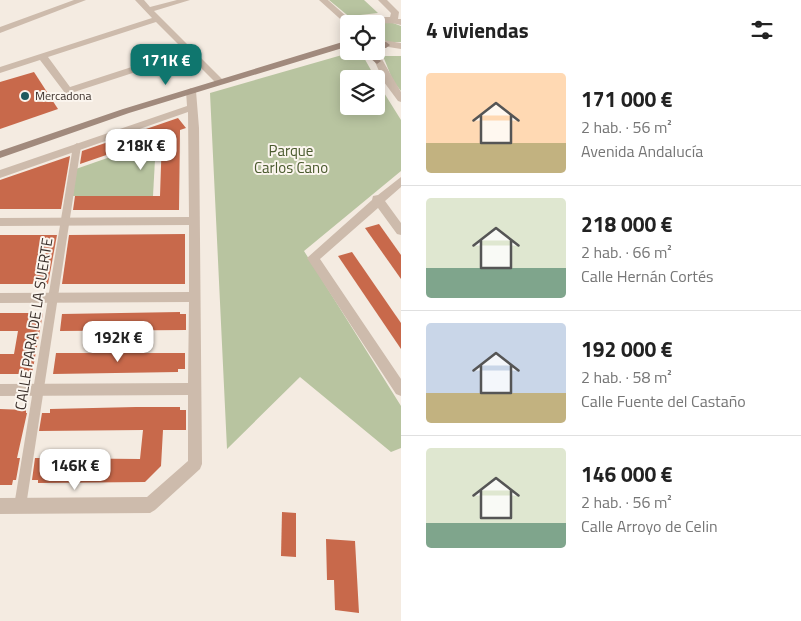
<!DOCTYPE html>
<html lang="es">
<meta charset="utf-8">
<style>
:root{--surface:#fff;--page:#f6f6f6;--text:#222;--muted:#767676;--line:#e0e0e0;--accent:#0f766e}
body{margin:0;font-family:"Titillium Web",sans-serif;background:var(--page);color:var(--text);height:100vh;display:flex;flex-direction:column;font-size:19px;white-space:nowrap}
*{box-sizing:border-box;margin:0}
p{font-size:16px;color:var(--muted)}
.icon{flex:none;width:28px;height:28px;fill:none;stroke:currentColor;stroke-width:2;stroke-linecap:round;stroke-linejoin:round}
.map{position:relative;flex:1;overflow:hidden}
.details{display:flex;flex-direction:column;background:var(--surface);width:400px}
.details>*{flex:none}
.controls{position:absolute;left:340px;top:15px;display:grid;gap:10px}
.controls a{display:grid;place-items:center;width:45px;height:45px;border-radius:5px;background:var(--surface);box-shadow:0 2px 12px #0003;font-size:25px}
.price{position:absolute;translate:-50% -42px;padding:0 11px;border-radius:10px;background:#fff;color:#222;font-size:16px;line-height:32px;filter:drop-shadow(0 1px 2px #0008)}
.price::after{content:'';position:absolute;left:50%;top:30px;width:15px;height:11px;margin-left:-8px;background:inherit;clip-path:polygon(0 0,100% 0,50% 100%)}
.price.selected{background:var(--accent);color:#fff}
ul{padding:0;list-style:none}
li{display:flex;align-items:center;gap:15px;height:125px;padding:0 25px}
li+li{border-top:1px solid var(--line)}
li span{display:grid;place-items:center;flex:none;width:140px;height:100px;border-radius:5px;color:#555}
li>.icon{margin-inline-start:auto}
span .icon{width:60px;height:60px;fill:#fffc;stroke-width:1}
li b{font-size:21px}
h2{display:flex;justify-content:space-between;align-items:center;height:60px;padding:0 25px;font-size:21px}
main{display:flex;flex:1;min-height:0}
.map>svg:first-child{display:block}
</style>
<main>
<div class="map">
<svg width="401" height="621" viewBox="0 0 401 621">
<rect width="100%" height="100%" fill="#f4ebe1"/>
<!-- green -->
<g fill="#b8c4a0">
<polygon points="329,0 364,0 378,13 360,15 352,19"/>
<polygon points="382,23 393,23 401,26 401,42 384,42 376,38 376,25"/>
<polygon points="356,51 363,56 376,79 349,79 349,106 376,106 376,80 401,120 401,171 304,251 401,406 401,448 391,452 300,377 227,449 210,93"/>
<polygon points="383,56 401,56 401,91 393,81"/>
<polygon points="156,141 153,196 69,196 73,170"/>
</g>
<!-- building -->
<g fill="#c8694b">
<polygon points="34,72 58,109 0,129 0,82"/>
<polygon points="178,118 186,128 180,130 179,210 73,210 75,196 160,196 162,136 80,164 82,151"/>
<polygon points="70,156 61,209 0,209 0,180"/>
<polygon points="379,224 401,255 401,279 365,228"/>
<polygon points="185,234 185,284 62,284 69,235"/>
<polygon points="0,235 57,235 48,284 0,284"/>
<polygon points="352,252 401,323 401,349 338,256"/>
<polygon points="180,312 180,314 186,314 186,330 60,331 62,314"/>
<polygon points="0,313 43,313 32,374 0,374 0,354 14,354 18,331 0,331"/>
<polygon points="56,353 185,353 185,369 178,369 178,372 53,374"/>
<polygon points="136,407 180,407 180,410 186,410 186,430 163,430 161,466 145,482 38,483 38,480 32,480 35,458 140,459 143,430 39,431 42,413 50,413 50,409"/>
<polygon points="0,409 26,410 26,413 27,413 17,458 20,458 16,480 13,480 12,485 0,485"/>
<polygon points="282,512 296,513 296,557 281,556"/>
<polygon points="326,539 355,541 359,613 335,610 334,580 327,580"/>
</g>
<g fill="none" stroke-linecap="round" stroke-linejoin="round">
<!-- pedestrian -->
<polygon fill="#cdbbac" fill-rule="evenodd" points="77,143 81,146 26,506 24,510 20,512 16,510 14,506 73,146"/>
<!-- minor -->
<g fill="#cdbbac" fill-rule="evenodd">
<polygon points="74,0 86,0 0,33 0,27"/>
<path d="M135,0H144L150,7L177,0H190L154,11L223,80V84H217L188,55L68,94L65,93L40,60L0,73V67L152,18ZM156,22L184,50L70,87L48,57Z"/>
<polygon points="191,88 196,91 199,128 202,464 200,469 155,510 150,513 0,514 0,498 147,497 188,461 188,395 0,396 0,384 188,383 189,302 0,303 0,293 189,292 189,225 0,226 0,218 189,217 188,112 0,178 0,170 187,106 186,91"/>
<polygon points="401,177 401,187 385,201 401,223 401,235 397,234 378,208 320,259 401,379 401,396 396,394 307,258 372,200 373,196 378,195"/>
</g>
<!-- tertiary -->
<g fill="#cdbbac" fill-rule="evenodd">
<polygon points="319,0 328,0 355,24 349,24 348,26"/>
<path d="M378,0H387L399,12L398,19H401V25C388,22 379,24 366,24L383,17H390L391,13Z"/>
<polygon points="376,39 401,43 401,49 376,45"/>
<polygon points="376,49 401,92 401,102 398,101 384,82 370,51 376,51"/>
</g>
<!-- secondary -->
<g fill="#a18a7d" fill-rule="evenodd">
<polygon points="349,40 349,46 129,113 0,158 0,151 123,109"/>
<polygon points="376,42 386,42 390,45 386,48 376,48"/>
<polygon points="362,51 371,51 381,61 377,64"/>
</g>
</g>
<!-- markers -->
<circle fill="#1f5a5e" stroke="#fbf5ee" stroke-width="2" cx="25" cy="96" r="5"/>
<g text-anchor="middle" stroke-width="4" stroke-linejoin="round" paint-order="stroke">
<!-- far-poi labels -->
<g font-size="12" fill="#3b302b" stroke="#fbf5ee" text-anchor="start">
<text x="35" y="100">Mercadona</text>
</g>
<!-- park labels -->
<g font-size="15" fill="#4a5a2e" stroke="#fbf5ee">
<text x="291" y="156">Parque<tspan x="291" dy="17">Carlos Cano</tspan></text>
</g>
<!-- street labels -->
<g font-size="15" fill="#3b302b" stroke="#fbf5ee">
<text transform="translate(34 324) rotate(-81)" y="5">CALLE PARA DE LA SUERTE</text>
</g>
</g>
</svg>
<div class="controls">
<a><svg class="icon" aria-label="locate" viewBox="0 0 24 24"><circle cx="12" cy="12" r="6"/><path d="M12 2v4M12 18v4M2 12h4M18 12h4"/></svg></a>
<a><svg class="icon" aria-label="layers" viewBox="0 0 24 24"><path d="M12 4l9 5-9 5-9-5zM3 14l9 5 9-5"/></svg></a>
</div>
<b class="price selected" style="left:166px;top:86px">171K €</b>
<b class="price" style="left:141px;top:171px">218K €</b>
<b class="price" style="left:118px;top:363px">192K €</b>
<b class="price" style="left:75px;top:491px">146K €</b>
</div>
<section class="details">
<h2>4 viviendas<svg class="icon" aria-label="filters" viewBox="0 0 24 24"><path d="M4 7h16M4 17h16"/><circle cx="9" cy="7" r="2"/><circle cx="15" cy="17" r="2"/></svg></h2>
<ul>
<li><span style="background:linear-gradient(#ffd9b3 70%,#c2b280 0)"><svg class="icon" aria-label="home" viewBox="0 0 24 24"><path d="M3 11l9-7 9 7M6 9v11h12V9"/></svg></span><div><b>171 000 €</b><p>2 hab. · 56 m²</p><p>Avenida Andalucía</p></div></li>
<li><span style="background:linear-gradient(#dfe7d0 70%,#7fa58c 0)"><svg class="icon" aria-label="home" viewBox="0 0 24 24"><path d="M3 11l9-7 9 7M6 9v11h12V9"/></svg></span><div><b>218 000 €</b><p>2 hab. · 66 m²</p><p>Calle Hernán Cortés</p></div></li>
<li><span style="background:linear-gradient(#c9d6e8 70%,#c2b280 0)"><svg class="icon" aria-label="home" viewBox="0 0 24 24"><path d="M3 11l9-7 9 7M6 9v11h12V9"/></svg></span><div><b>192 000 €</b><p>2 hab. · 58 m²</p><p>Calle Fuente del Castaño</p></div></li>
<li><span style="background:linear-gradient(#dfe7d0 75%,#7fa58c 0)"><svg class="icon" aria-label="home" viewBox="0 0 24 24"><path d="M3 11l9-7 9 7M6 9v11h12V9"/></svg></span><div><b>146 000 €</b><p>2 hab. · 56 m²</p><p>Calle Arroyo de Celin</p></div></li>
</ul>
</section>
</main>
